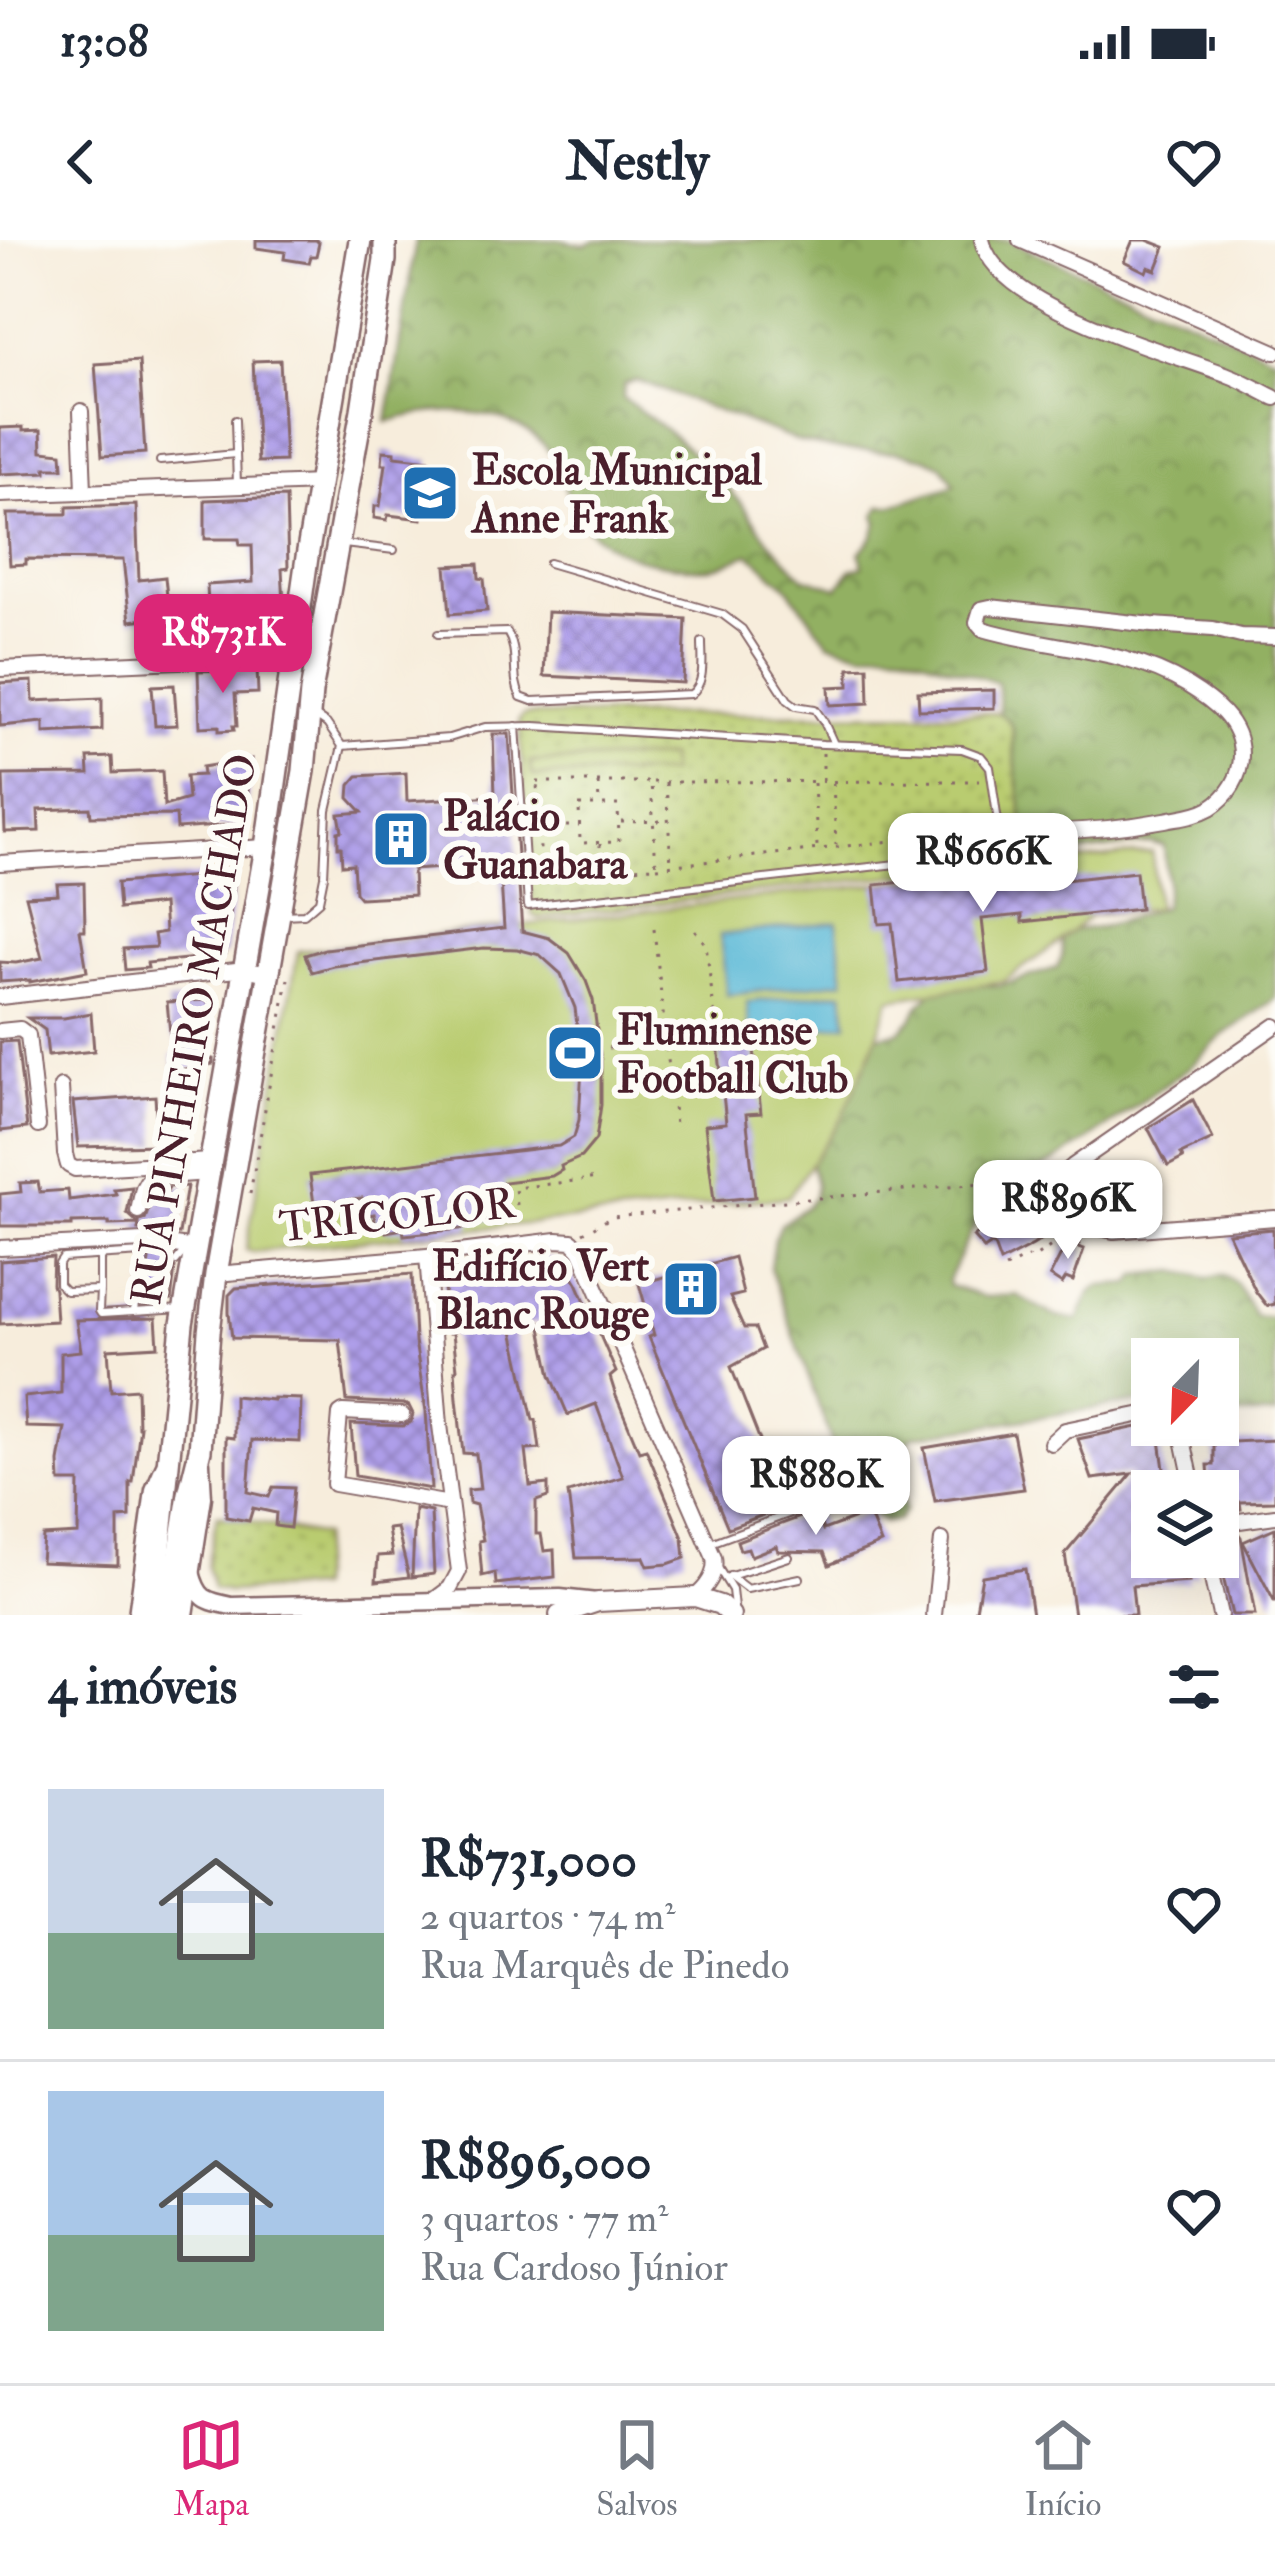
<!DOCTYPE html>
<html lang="pt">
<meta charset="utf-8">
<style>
:root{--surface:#fff;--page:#f6f6f7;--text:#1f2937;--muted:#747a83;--line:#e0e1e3;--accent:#db2777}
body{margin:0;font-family:"IM FELL Double Pica",serif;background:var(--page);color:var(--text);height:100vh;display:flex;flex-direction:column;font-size:45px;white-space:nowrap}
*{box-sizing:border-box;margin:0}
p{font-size:39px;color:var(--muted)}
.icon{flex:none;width:66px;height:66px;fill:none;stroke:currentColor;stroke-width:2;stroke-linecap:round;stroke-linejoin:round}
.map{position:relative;height:1375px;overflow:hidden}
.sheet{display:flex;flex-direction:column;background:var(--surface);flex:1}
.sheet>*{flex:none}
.needle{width:78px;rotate:203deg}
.tools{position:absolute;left:1131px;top:1098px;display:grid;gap:24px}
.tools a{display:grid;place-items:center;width:108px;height:108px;border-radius:0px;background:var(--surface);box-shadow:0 12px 48px #0002;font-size:60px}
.price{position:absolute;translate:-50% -102px;padding:0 27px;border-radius:24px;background:#fff;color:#222;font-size:39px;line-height:78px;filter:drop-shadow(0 3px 6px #0008)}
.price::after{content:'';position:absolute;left:50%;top:72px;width:36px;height:27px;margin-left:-18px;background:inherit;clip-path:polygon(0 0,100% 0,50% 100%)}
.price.current{background:var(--accent);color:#fff}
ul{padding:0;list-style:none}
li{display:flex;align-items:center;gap:36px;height:300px;padding:0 48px}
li+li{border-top:3px solid var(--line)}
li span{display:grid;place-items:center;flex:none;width:336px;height:240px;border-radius:0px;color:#555}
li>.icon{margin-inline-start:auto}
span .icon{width:144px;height:144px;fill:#fffc;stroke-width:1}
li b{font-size:51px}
h2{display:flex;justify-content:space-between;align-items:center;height:144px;padding:0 48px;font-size:51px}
.status{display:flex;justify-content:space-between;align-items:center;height:84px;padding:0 60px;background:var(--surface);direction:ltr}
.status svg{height:33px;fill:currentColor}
header{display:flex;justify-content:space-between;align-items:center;height:156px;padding:0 48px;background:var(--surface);font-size:54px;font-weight:800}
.dock{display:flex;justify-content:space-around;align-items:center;height:168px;border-top:3px solid var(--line);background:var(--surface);font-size:33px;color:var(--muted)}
.dock a{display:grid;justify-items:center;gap:6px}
.dock .current{color:var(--accent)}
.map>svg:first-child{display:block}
</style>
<div class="status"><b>13:08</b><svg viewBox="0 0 49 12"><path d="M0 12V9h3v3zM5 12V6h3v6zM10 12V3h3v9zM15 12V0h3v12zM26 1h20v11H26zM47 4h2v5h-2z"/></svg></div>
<header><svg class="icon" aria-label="back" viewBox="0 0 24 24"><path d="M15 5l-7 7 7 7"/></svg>Nestly<svg class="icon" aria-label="heart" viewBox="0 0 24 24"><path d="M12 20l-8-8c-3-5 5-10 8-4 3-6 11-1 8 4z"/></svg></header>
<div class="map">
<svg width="1275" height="1375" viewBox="0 0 1275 1375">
<defs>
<pattern id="grass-dots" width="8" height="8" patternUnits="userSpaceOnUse" patternTransform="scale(3)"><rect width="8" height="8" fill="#b9cc70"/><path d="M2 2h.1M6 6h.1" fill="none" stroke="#a1af61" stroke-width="1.8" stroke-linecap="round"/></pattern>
<pattern id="forest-crowns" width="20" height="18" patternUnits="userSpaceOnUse" patternTransform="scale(3)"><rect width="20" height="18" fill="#92b062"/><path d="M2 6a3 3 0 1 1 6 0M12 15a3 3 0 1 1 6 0" fill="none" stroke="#798f51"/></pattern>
<pattern id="building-cross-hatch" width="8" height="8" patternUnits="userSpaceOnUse" patternTransform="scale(3)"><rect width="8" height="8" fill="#ae9ee9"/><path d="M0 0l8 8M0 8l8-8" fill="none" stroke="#9080bd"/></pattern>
</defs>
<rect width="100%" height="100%" fill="#fdfcf7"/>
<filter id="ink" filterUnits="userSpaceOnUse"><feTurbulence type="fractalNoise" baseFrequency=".00833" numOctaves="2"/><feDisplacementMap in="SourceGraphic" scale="24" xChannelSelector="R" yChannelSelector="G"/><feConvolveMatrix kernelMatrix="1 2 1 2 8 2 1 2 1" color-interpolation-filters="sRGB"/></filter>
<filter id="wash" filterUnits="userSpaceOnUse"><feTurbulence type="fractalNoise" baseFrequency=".004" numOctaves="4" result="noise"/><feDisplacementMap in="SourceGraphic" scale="48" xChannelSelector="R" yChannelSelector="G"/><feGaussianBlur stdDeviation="2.7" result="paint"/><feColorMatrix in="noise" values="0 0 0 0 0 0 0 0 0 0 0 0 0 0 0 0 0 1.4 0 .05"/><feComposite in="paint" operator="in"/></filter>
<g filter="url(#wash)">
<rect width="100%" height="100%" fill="#f7eddc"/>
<!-- grass -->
<g fill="url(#grass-dots)" stroke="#82764e" stroke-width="3">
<path d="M999,473C1012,481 1014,487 1013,503L1028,620L538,678L532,675L519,480L524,475Z"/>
<polygon points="217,1275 322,1296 317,1348 228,1352 213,1349 207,1327"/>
</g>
<!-- forest -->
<path fill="url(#forest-crowns)" stroke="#6e6846" stroke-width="3" fill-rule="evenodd" d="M416,0H560L584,5L597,0H1007L1275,117V759L1222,796L1191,826L1090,899L1054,922L988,957L948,1040L949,1046L985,1057L1016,1055L1057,1077L1078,1080L1089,1055L1098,1046L1131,1044L1137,1035L1176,1031L1208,1038L1223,1035L1237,1044L1255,1076L1275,1078V1175H1218V1119H1152V1160L913,1196L892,1216L905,1270L898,1280L883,1282L875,1274L868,1256L841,1229L770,1028L774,999L780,985L807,966L814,956L816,945L801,884L820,807L899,792L912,779L918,766L935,750L975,744L999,746L1057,728L1062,717V697L1071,690L1099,688L1163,667L1167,644L1164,606L1150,603L1028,620L1013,503C1014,487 1012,481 999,473L998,443L906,412L880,410L864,413L828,402L788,348L750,314C738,317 727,324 715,327C705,330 690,328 679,326C639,322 598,308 575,272C564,254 564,229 551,213C514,165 438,165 387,182ZM636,140L800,202L835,209L896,212L925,218L942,226L955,245L893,265L881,266L875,276L878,282L872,298L860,313L863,326L850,330L838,348L803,337L768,300L741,263L711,229L665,189L623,158L624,144Z"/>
<!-- garden -->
<g fill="#b9cc70" stroke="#82764e" stroke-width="3">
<polygon points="669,517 670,533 534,536 531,534 530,522"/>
<polygon points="1152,612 1157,668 1090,676 1058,703 1004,741 890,759 873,808 842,878 788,957 253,1012 246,1010 298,711"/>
</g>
<!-- water -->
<g fill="#58b8d6" stroke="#516c80" stroke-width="3">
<polygon points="837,682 844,741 727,755 720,695"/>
<polygon points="843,752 847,784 750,795 747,762"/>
</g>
<g id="blocks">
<!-- building -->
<g fill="url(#building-cross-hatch)">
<polygon points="256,0 316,0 319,3 316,16 311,16 309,23 284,19 285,12 256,8"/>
<polygon points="1133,0 1147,0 1165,7 1156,30 1148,27 1146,32 1124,21"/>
<polygon points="280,120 285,221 258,222 253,121"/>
<polygon points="139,121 145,213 102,216 95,124"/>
<polygon points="23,187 23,191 41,190 42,211 62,213 63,228 46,228 46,232 0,234 0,188"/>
<polygon points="383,211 395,212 395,216 430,220 428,238 441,240 438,262 424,261 422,279 388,275 387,280 374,278 375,266 380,266 386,224 382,224"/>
<polygon points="286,257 288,328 282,329 284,364 276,364 275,377 261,381 261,389 215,391 214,386 209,386 207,345 253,342 252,305 240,305 239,299 205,299 205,260"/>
<polygon points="136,265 139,340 165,337 169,376 130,381 123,320 26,319 26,324 10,325 7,274 67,274 67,267"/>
<polygon points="478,324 479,338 484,339 487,371 450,374 446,326"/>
<polygon points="547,372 686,379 683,443 544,436"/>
<polygon points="868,427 869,463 830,465 829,447 849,446 849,428"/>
<polygon points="257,429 258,453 235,454 237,486 233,486 234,490 219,491 219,486 200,487 198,431"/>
<polygon points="32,441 33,461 102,458 102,490 44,493 44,482 0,486 0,443"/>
<polygon points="174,445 177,485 155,486 152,446"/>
<polygon points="994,450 994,468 919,470 918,452"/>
<polygon points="493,494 509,494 522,691 549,698 569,713 586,741 593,760 601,821 601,865 596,899 581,917 561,926 562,930 552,936 504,942 507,978 470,982 470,988 404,995 403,989 386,992 386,986 375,983 374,974 364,976 362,958 314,964 310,935 559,906 574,897 579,880 582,827 575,768 561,734 540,715 517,709 484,708 334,726 312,732 305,715 325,709 504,688 500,624 413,630 414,655 360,658 355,652 353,624 342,625 341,607 338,607 338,592 342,591 339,574 362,572 349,558 350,545 358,536 406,533 407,561 495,556"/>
<polygon points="112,517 113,533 162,531 164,566 188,559 186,536 203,535 202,527 251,519 245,584 177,589 176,575 91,576 90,568 38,570 39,591 5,592 3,535 89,534 88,518"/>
<polygon points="1009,631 1011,646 1136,632 1140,669 1022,682 1022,675 982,679 988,732 899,742 892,683 879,684 875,645"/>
<polygon points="198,636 235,637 225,715 147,723 148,728 125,730 123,709 156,707 154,694 165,692 163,664 119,669 117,643"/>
<polygon points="84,643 85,690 80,690 87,731 30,742 30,740 0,742 0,722 16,723 42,718 26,656 58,654 57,644"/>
<polygon points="203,760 212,764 205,818 213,819 213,824 174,831 172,814 186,816 170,793 167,762"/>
<polygon points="91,773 94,811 48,816 45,790 28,778 64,778"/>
<polygon points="753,800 761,873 746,874 755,957 714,961 705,885 726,883 718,804"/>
<polygon points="17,801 27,888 0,891 0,802"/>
<polygon points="155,856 158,905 78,907 73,862"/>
<polygon points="1193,860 1213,899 1181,914 1183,918 1168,926 1148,888"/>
<polygon points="1093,926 1109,952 1088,970 1072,945"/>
<polygon points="1037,940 1049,957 1046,958 1067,983 1033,1005 1000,1022 993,1003 984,1009 973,997 1011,976 996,958"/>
<polygon points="38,942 40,952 68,950 69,960 116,954 114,949 132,947 127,973 137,982 145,979 151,963 156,964 160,954 166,955 169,947 187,946 179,994 138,990 139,984 109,985 109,982 72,983 72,986 0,986 0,954 21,952 20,943"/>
<polygon points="1273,989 1275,1064 1267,1066 1256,1052 1228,993"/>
<polygon points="1069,999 1080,1002 1078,1007 1084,1009 1073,1041 1066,1038 1062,1044 1050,1036"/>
<polygon points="150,1013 170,1016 169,1023 175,1028 171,1060 155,1058 155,1063 143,1064"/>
<polygon points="53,1017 52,1044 54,1050 56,1081 0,1084 0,1021"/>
<polygon points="734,1017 743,1054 730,1057 744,1088 755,1088 763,1109 731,1127 772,1231 760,1235 774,1271 728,1288 649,1097 654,1095 639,1044"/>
<polygon points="547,1018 564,1022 577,1043 616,1132 610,1137 616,1156 639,1211 646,1209 683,1298 685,1318 668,1324 648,1326 644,1317 576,1318 568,1253 623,1237 596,1164 568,1175 551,1135 540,1083 512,1086 533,1180 536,1180 540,1209 526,1210 530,1246 548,1244 548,1257 536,1261 536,1294 541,1294 544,1311 554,1310 555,1337 496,1344 495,1333 482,1336 479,1301 483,1300 476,1265 469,1263 468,1250 480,1249 476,1214 463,1213 457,1159 455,1130 457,1129 453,1093 449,1093 442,1030"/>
<polygon points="412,1034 415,1101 426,1171 431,1249 355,1236 351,1184 403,1186 411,1182 413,1174 409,1166 404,1164 347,1161 340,1100 232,1098 229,1073 229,1055 236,1048"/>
<polygon points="156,1078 158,1106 108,1109 111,1151 137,1149 138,1187 140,1187 133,1242 130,1242 130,1277 118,1278 118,1325 41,1322 43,1296 78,1294 79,1242 60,1242 59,1222 65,1188 26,1187 24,1157 61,1153 61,1113 81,1111 76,1080"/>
<polygon points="234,1156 273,1160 273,1158 301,1159 300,1202 252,1200 248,1252 269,1257 273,1247 294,1248 290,1288 275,1286 276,1273 253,1268 249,1281 226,1277 226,1197 234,1198"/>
<polygon points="1152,1184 1158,1185 1167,1251 1152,1251 1152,1317 1162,1317 1162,1320 1194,1317 1197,1336 1188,1336 1189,1342 1132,1346 1135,1375 1074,1375 1065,1314 1132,1234 1092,1239 1078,1199"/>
<polygon points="1013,1193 1024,1249 935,1261 924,1208"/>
<polygon points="1214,1197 1230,1197 1232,1202 1275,1200 1275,1261 1240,1262 1241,1269 1219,1273 1216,1238 1209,1239 1208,1225 1214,1225"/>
<polygon points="415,1269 431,1272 434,1334 412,1337"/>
<polygon points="816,1271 823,1290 869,1273 881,1303 829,1325 824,1312 778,1311 776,1306 751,1316 748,1308 740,1310 737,1301"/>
<polygon points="397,1288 409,1337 376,1341 378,1316 392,1315 388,1289"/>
<polygon points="1275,1288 1275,1363 1243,1302"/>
<polygon points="1238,1293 1241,1297 1255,1375 1232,1375 1218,1315 1218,1295"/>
<polygon points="1025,1329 1032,1375 975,1375 982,1336"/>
</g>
</g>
</g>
<g filter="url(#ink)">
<use href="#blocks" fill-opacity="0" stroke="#876769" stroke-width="3"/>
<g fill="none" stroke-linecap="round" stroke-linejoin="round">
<!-- service casing -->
<g stroke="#876769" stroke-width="10">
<g id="service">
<polyline points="235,180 237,245"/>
<polyline points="160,221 236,214"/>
<polyline points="344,304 394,310"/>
<polyline points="549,323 722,374 742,389 788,460 796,466 815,469 824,482 834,504"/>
<path d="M438,394L507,392C520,413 510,436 521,457L532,461L691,454C706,443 702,419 702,402"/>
<polyline points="342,506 449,498 485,487 535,486 823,504 962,509 981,516 990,527 999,589 995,604 984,614 528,666 516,486"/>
<polyline points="283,675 304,674 319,661 324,636 327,570 342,506 327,484 315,476"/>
<polyline points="142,1013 63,1018 59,1024 59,1044 66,1051 100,1050 99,1071 101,1074 182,1069"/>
<polyline points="176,1021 185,1010"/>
<polyline points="100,1050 100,1016"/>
<polyline points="134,1071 143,1009"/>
<polyline points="708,1304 839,1255"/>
<polyline points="717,1326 732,1350 734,1368"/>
<polyline points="730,1336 747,1349 800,1338"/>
<polyline points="725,1338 789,1317"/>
</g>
</g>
<!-- minor casing -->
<g stroke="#876769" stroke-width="18">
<g id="minor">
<path d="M982,0C996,68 1174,113 1233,137C1247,143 1261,151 1275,158"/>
<polyline points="1020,0 1275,112"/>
<polyline points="81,171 84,251"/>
<polyline points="0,255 320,243"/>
<polyline points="0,429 293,416"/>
<path d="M999,589C1054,594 1111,590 1165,580C1180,577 1196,576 1210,568C1228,557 1241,537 1241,515C1241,481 1213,461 1187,445C1127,408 1050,409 983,389L977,382L981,369L990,367L1152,385L1213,389L1241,396L1275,397"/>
<polyline points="0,623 266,607"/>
<polyline points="0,757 245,729 267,734"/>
<path d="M1275,786L1073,926C1034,957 1082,986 1114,991L1275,978"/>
<polyline points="0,791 20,789 28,795 38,886"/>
<polyline points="61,847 65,914 68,925 75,929 210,921"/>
<polyline points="138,971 143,948 147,941 167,936 208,933"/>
<polyline points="0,1008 144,1001 196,1008"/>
<polyline points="427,1016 440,1185 459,1331 450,1348 434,1360"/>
<path d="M216,1034L427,1016L557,1000L572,1001L580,1010L714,1318C717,1334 707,1347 695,1357"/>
<polyline points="402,1175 343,1172 340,1174 334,1244 450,1264"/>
<polyline points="1180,1185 1194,1251"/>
<polyline points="1051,1203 1065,1190 1152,1172"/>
<polyline points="1218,1284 1275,1276"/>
<polyline points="1207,1317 1220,1375"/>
<polyline points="934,1375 942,1300"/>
</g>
</g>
<!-- tertiary casing -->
<g stroke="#876769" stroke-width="21">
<g id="tertiary">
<path d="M191,1332C198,1359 205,1361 232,1366L560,1358L597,1362"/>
<polyline points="137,1375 154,1250 164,1227"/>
<polyline points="185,1375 203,1257 201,1223"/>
</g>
</g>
<!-- secondary casing -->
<g stroke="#876769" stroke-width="22">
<polyline id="secondary" points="559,1375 598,1362 695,1357 720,1365 731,1375"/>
</g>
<!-- primary casing -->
<g stroke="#876769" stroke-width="26">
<g id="primary">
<polyline points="153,1375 182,1084 266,607 307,317 360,0"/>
<polyline points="170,1375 189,1254 200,1210 209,1092 216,1034 304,531 311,452 362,170 385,20 385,0"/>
</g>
</g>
<!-- path -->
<g stroke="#876769" stroke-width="3" stroke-dasharray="3 9" stroke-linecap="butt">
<polyline points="823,513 823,540"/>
<polygon points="537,542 651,542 656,627 541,631"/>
<polyline points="653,542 979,541"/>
<polyline points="598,543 599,564"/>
<polyline points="666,543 671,624"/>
<polyline points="814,543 817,606"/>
<polyline points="833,543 836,605"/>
<polygon points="579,565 618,565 619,602 580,603"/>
<polyline points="621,582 665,581"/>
<polyline points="542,586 579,586"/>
<polyline points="600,604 600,625"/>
<polyline points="657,627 982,591"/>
<polyline points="654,689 675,885"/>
<polyline points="608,808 717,795 706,705 691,685"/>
<polyline points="589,939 600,938"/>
<polyline points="250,954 288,739"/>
<polyline points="517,965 515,948 583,940"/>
<polyline points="583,993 612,977 1047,937"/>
<polyline points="1005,1028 1030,1016 1035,1017 1072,992"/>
</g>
<!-- service -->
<use href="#service" stroke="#fff" stroke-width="6"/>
<!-- minor -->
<use href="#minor" stroke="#fff" stroke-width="14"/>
<!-- tertiary -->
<use href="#tertiary" stroke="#fff" stroke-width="16"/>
<!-- secondary -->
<use href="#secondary" stroke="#fff" stroke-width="18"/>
<!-- primary -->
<use href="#primary" stroke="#fff" stroke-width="21"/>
</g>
</g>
<!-- icons -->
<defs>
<g id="school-square" transform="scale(3)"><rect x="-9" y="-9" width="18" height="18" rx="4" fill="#1f6fb2" stroke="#fdfcf7"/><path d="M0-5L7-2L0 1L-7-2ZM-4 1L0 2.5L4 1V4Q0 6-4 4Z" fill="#fff"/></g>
<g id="building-square" transform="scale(3)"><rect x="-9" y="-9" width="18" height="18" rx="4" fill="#1f6fb2" stroke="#fdfcf7"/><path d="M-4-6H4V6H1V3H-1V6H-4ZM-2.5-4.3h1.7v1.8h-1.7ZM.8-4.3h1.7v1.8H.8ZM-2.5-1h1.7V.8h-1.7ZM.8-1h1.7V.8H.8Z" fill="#fff"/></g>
<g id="stadium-square" transform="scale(3)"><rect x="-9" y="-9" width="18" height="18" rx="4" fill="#1f6fb2" stroke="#fdfcf7"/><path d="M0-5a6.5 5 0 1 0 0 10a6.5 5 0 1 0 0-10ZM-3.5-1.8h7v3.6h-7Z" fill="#fff"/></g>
</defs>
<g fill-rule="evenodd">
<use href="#school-square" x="430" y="253"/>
<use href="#building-square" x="401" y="599"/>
<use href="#stadium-square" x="575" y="813"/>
<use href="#building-square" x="691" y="1049"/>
</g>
<g text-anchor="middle" stroke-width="12" stroke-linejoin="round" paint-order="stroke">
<!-- poi labels -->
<g font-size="42" font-weight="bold" fill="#4a1f2b" stroke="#fdfcf7" text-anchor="start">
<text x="472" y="244">Escola Municipal<tspan x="472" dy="48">Anne Frank</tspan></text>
<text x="443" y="590">Palácio<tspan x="443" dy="48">Guanabara</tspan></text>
<text x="617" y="804">Fluminense<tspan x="617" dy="48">Football Club</tspan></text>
<text x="649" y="1040" text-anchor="end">Edifício Vert<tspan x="649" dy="48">Blanc Rouge</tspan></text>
</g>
<!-- street labels -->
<g font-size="42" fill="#4a1f2b" stroke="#fdfcf7">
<text transform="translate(193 789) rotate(-80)" y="15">RUA PINHEIRO MACHADO</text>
<text transform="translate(397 974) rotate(-6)" y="15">TRICOLOR</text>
</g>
</g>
</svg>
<div class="tools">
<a><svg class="needle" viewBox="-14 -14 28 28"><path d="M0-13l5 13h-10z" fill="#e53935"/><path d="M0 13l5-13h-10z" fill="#747a83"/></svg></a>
<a><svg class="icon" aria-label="layers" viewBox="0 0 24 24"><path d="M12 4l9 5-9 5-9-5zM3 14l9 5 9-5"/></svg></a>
</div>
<b class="price current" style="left:223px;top:456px">R$731K</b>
<b class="price" style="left:983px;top:675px">R$666K</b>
<b class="price" style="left:1068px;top:1022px">R$896K</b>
<b class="price" style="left:816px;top:1298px">R$880K</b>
</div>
<section class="sheet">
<h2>4 imóveis<svg class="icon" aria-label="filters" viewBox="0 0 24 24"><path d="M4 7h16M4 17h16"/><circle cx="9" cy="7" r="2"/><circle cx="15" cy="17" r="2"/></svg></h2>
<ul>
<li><span style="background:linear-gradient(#c9d6e8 60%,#7fa58c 0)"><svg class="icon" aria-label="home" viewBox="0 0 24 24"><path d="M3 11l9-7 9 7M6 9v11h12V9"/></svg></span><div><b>R$731,000</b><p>2 quartos · 74 m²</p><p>Rua Marquês de Pinedo</p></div><svg class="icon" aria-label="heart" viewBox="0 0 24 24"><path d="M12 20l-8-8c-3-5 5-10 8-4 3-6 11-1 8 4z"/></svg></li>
<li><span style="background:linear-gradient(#a9c7e8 60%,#7fa58c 0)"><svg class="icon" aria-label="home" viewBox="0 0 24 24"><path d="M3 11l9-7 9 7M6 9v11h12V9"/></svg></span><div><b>R$896,000</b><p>3 quartos · 77 m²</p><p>Rua Cardoso Júnior</p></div><svg class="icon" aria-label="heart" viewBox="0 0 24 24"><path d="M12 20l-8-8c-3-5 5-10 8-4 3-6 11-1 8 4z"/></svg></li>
</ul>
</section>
<nav class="dock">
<a class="current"><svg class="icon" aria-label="map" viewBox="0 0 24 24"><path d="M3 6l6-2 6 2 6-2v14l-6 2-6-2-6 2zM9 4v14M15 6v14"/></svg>Mapa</a>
<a><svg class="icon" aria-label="saved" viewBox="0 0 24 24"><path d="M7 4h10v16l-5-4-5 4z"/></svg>Salvos</a>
<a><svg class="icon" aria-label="home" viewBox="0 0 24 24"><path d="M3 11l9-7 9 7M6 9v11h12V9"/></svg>Início</a>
</nav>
